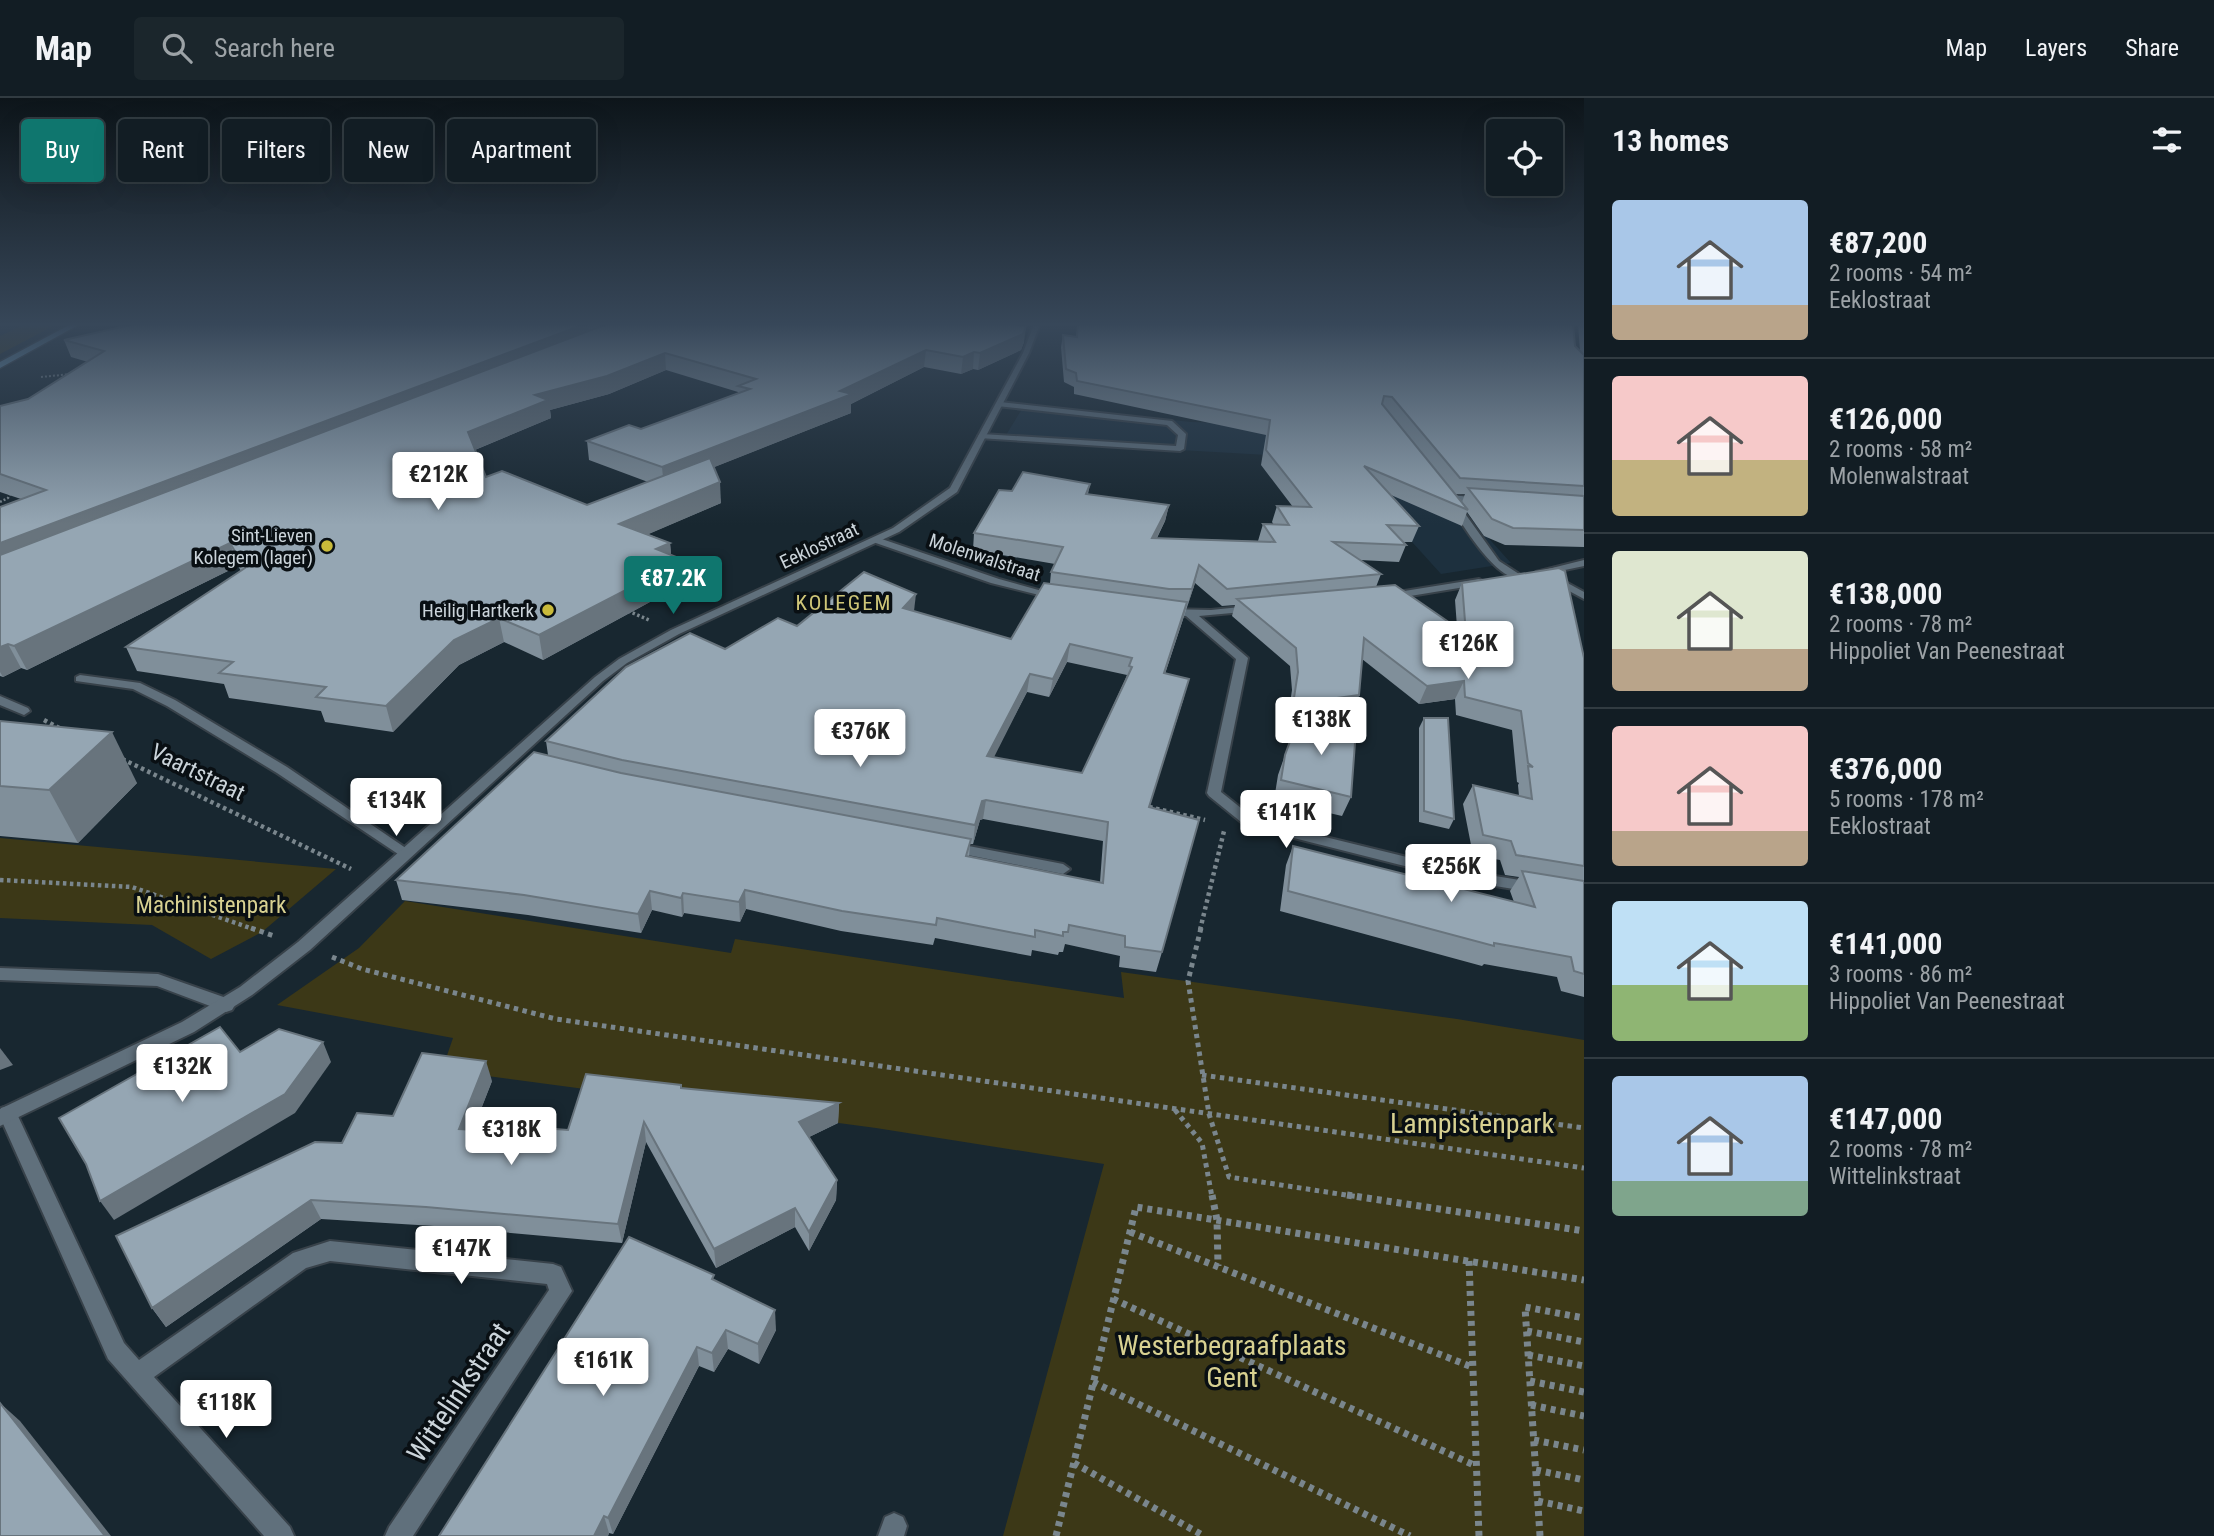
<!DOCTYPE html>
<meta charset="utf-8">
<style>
:root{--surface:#121d24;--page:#1b262c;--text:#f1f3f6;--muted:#9ca2a6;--line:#313b41;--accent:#0f766e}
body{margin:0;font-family:"Roboto Condensed",sans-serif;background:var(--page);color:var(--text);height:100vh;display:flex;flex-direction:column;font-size:26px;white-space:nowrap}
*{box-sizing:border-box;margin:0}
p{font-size:23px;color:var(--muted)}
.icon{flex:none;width:38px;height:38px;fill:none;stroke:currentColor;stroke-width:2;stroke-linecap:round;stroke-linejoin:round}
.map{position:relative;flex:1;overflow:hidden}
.sheet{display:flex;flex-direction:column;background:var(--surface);width:630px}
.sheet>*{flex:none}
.guide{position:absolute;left:21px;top:21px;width:665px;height:63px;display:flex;gap:14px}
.fabs{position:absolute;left:1486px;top:21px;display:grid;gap:14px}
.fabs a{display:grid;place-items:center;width:77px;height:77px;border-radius:7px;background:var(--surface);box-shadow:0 7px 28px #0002,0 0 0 2px var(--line);font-size:35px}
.price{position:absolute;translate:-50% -60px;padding:0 16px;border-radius:7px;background:#fff;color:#222;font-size:23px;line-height:46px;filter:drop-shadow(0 2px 4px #0008)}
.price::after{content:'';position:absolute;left:50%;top:42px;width:21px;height:16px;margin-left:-10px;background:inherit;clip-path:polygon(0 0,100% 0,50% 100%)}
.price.selected{background:var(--accent);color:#fff}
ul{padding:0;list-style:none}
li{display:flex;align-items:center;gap:21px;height:175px;padding:0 28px}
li+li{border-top:2px solid var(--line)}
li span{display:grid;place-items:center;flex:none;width:196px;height:140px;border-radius:7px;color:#555}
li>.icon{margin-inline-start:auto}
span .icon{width:84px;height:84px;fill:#fffc;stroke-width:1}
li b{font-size:30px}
h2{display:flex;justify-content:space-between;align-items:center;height:84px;padding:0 28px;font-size:30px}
.tag{padding:0 24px;border-radius:7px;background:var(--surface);box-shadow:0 7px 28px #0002,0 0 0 2px var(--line);font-size:24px;line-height:63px}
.tag.selected{background:var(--accent);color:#fff}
header{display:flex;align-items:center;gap:42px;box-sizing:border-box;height:98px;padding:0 35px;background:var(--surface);border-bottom:2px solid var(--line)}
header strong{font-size:33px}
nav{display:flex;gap:38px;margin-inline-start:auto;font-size:24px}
.search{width:490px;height:63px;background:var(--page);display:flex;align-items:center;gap:18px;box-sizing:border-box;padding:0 24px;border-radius:7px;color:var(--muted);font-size:26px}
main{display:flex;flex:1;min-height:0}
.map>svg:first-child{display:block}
</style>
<header>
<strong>Map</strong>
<div class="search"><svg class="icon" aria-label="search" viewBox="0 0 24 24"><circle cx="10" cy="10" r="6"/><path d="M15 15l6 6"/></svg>Search here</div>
<nav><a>Map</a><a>Layers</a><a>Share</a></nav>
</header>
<main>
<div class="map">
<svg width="1584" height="1438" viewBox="0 0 1584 1438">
<rect width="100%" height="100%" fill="#182730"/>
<!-- built -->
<polygon fill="#1d303e" points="1025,306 1191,324 1341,328 1584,411 1455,403 1511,465 1441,476 1337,361 1003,342"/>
<!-- green -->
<g fill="#3c3817">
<polygon points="25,226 57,226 0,256 0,238"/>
<polygon points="0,740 336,771 262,834 211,861 152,827 0,820"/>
<polygon points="405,803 731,855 735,841 1124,900 1121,874 1457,921 1584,942 1584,1438 1003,1438 1104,1066 876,1030 442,972 453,940 277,907 359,850"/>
</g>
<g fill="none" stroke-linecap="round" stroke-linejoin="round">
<!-- service casing -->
<g stroke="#38424a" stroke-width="4">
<g id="service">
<polygon points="1000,304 1172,323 1186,336 1184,351 1180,353 979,340 978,338 982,336 1176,348 1178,337 1167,327 997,308 996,306"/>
<path d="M1449,397L1484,400V404L1481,405L1456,403L1499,463L1519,476V480C1494,482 1458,419 1445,400Z"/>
<polygon points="80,577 140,585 175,602 287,669 413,755 406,760 401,758 277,675 167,608 133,591 76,583 76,579"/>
<polygon points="0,870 158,876 232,902 235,907 232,912 226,914 157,888 0,882"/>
<polygon points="894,1415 903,1419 907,1428 904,1438 878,1438 885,1419"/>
</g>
</g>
<!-- minor casing -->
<g stroke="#38424a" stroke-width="4">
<g id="minor">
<polygon points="876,439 999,481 1060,498 1055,501 991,485 873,444 871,442"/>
<polygon points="1584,462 1584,468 1541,477 1536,474"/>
<polygon points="1551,476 1584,494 1584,501 1547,481 1547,477"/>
<polygon points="1479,481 1484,484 1483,486 1392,501 1387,498 1392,495"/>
<polygon points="1250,508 1255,511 1254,513 1199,518 1248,560 1221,694 1256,722 1464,773 1532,784 1537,785 1540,789 1537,793 1532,794 1464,783 1246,728 1209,698 1207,695 1236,561 1186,518 1166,517 1161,514 1166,511 1211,512"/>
<polygon points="0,598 28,610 30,613 24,617 0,607"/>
<polygon points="953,745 1063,766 1070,771 1063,776 948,753 946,750 948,747"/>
<polygon points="8,1008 15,1010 17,1016 124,1245 139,1262 293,1155 330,1143 553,1166 561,1169 572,1193 413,1438 385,1438 389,1429 549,1192 547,1186 330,1163 306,1170 154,1279 290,1429 294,1438 264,1438 108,1261 0,1019 1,1010"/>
</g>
</g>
<!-- tertiary casing -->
<g stroke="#38424a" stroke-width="4">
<polygon id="tertiary" points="1034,226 1040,226 1029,255 957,394 899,434 679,536 627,565 603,583 310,852 252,897 194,934 0,1028 0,1011 182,924 240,889 298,844 595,579 619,561 671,532 893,430 950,390 1023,255"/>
</g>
<!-- primary casing -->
<g stroke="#38424a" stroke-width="3">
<polygon id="primary" points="71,226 80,226 0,270 0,264"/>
</g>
<!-- path-far5 -->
<polyline stroke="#7a868d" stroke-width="2" stroke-dasharray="2 2" stroke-linecap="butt" points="41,279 71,276"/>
<!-- path-far4 -->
<polyline stroke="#7a868d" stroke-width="2.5" stroke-dasharray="2 2" stroke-linecap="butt" points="0,404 8,400 11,394"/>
<!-- path-far3 -->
<polyline stroke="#7a868d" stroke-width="3.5" stroke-dasharray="2.5 2.5" stroke-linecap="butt" points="628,513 649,522"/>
<!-- path-far2 -->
<g stroke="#7a868d" stroke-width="4.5" stroke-dasharray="3.5 3.5" stroke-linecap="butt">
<polyline points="44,622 61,631"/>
<polyline points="122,661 351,771"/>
<polyline points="1149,709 1205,722"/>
<polyline points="0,782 132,789 256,832"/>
<polyline points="1200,832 1224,733"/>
</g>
<!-- path-far1 -->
<g stroke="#7a868d" stroke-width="5" stroke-dasharray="4.5 4.5" stroke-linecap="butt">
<polyline points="251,830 274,838"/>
<polyline points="1201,830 1188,883 1209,1016 1229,1079 1359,1099"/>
<polyline points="332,859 362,871 556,921 1584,1070"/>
<polyline points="1202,977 1584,1030"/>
<polyline points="1175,1012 1202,1045 1212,1099"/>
</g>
<!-- path -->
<g stroke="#7a868d" stroke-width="7" stroke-dasharray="5 5" stroke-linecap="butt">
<polyline points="1212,1097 1217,1122 1218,1168"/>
<polyline points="1347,1097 1584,1133"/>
<polyline points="1130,1134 1472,1269"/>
<polyline points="1469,1163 1479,1438"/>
<polyline points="1113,1201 1476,1368"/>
<polyline points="1527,1233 1584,1244"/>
<polyline points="1528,1257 1584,1268"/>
<polyline points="1530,1283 1584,1294"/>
<polyline points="1093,1284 1410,1438"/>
<polyline points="1531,1307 1584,1318"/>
<polyline points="1534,1342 1584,1352"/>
<polyline points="1074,1365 1204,1438"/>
<polyline points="1536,1372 1584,1382"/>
<polyline points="1538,1403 1584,1413"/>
<polyline points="1056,1438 1136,1109 1584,1182"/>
<polyline points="1540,1438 1525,1209 1584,1220"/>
</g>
<!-- service -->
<use href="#service" fill="#60707c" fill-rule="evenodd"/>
<!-- minor -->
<use href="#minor" fill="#60707c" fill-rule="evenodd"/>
<!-- tertiary -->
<use href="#tertiary" fill="#60707c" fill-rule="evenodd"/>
<!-- primary -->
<use href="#primary" fill="#70a1c2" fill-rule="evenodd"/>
</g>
<!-- wall -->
<g fill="#808f9a" fill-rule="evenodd">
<path d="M135,226H1013L1024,244L1021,252L978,272L973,271L961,276L924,269L851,306V315L714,369L721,405L648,436L670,445L671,457L685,485L543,562L504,544L459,567L393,634L325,624L321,613L229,600L224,586L137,573L126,549L241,473L238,468L27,572L21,570L3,579L0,578V409L21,401L0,394V308L28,301L88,264L71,259L64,242ZM666,272L738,294V295L641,331L587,343L589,362L648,384L587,407L486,379L475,352L551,320L550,312L609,296Z"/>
<path d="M1078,226H1573L1575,248L1580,253L1578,226H1584V449L1505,447L1484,438L1467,414L1462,428L1391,397L1419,428L1412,444H1403L1406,447L1399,464L1360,462L1381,476L1376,489L1457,529L1455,502L1462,485L1584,560V899L1561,893L1557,879L1484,866L1482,868L1280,813L1286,767L1293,748L1514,804L1510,793L1519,779L1505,777L1500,762L1473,757L1463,706L1473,687L1519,698L1518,687L1519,685L1517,684L1512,632L1456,617L1455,601L1419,606L1362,561L1359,597L1352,616L1311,621L1351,699L1342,718L1274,702L1278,677L1297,623L1287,625L1292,592L1290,568L1232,518L1235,507L1222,508L1195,485L1165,576L1184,599L1149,709L1162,854L1156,874L1119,869L1120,858L1065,846L1063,854H1059L1058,857L1032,852L1031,858L935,840L933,847L841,833L746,811L740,824L684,815L682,819L652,812L641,835L528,817L402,802L396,782L548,657L546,643L725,551L797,528L914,513L1011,541L1050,485L1051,474L1055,466L973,452L974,435L1012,393L1090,386L1088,396L1169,407L1165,423L1157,440L1258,443L1263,426L1274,427L1272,424L1277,408L1293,409L1261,367L1266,337L1074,296V289L1064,284L1061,249L1063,237L1076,239ZM1455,396H1465L1462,404ZM1067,564L1127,577L1125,582L1082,675L993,659L1027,594L1049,599ZM983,721L1103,743L1100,784L969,759L970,746H973L980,722Z"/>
<polygon points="1424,620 1454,721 1449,731 1419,724 1419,630"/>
<polygon points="0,623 137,685 78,745 0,738"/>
<polygon points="492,983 473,1031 527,1035 568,1032 681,987 682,990 839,1005 838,1025 809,1039 837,1082 836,1102 809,1153 795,1129 716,1170 646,1044 622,1145 434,1128 321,1121 166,1229 152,1210 342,1045 393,1018"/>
<polygon points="715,1182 776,1232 759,1266 728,1251 714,1274 699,1268 613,1436 609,1435 608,1438 439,1438"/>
</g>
<!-- shaded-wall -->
<g fill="#68747d">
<polygon points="585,226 588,226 590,241 0,472 0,445"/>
<polygon points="1026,228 1024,244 1021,252 978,272 980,255"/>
<polygon points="926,252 924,269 851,306 851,315 664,389 662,369 840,293"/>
<polygon points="974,254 973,271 961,276 963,259"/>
<polygon points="665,255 666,272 609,296 550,312 551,320 472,353 468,334 535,297"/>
<polygon points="720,384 721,405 621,448 619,426"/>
<polygon points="1169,407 1165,423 1148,457 1152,440"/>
<polygon points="230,445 238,468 27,572 14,548"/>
<polygon points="670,445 672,468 656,451"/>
<polygon points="684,462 685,485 543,562 539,537"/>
<polygon points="1199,467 1195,485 1187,509 1192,491"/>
<polygon points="916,496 914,513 903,510"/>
<polygon points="1187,504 1183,521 1159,593 1164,575"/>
<polygon points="499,520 504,544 459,567 393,634 386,608 454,542"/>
<polygon points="8,546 21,570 3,579 0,574 0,549"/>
<polygon points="1070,546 1067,564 1049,599 1053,581"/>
<polygon points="1030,576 1027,594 985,677 987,658"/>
<polygon points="1189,581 1184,599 1143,728 1149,709"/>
<polygon points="1464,583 1455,601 1419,606 1427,588"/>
<polygon points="1359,597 1352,616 1287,625 1293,606"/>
<polygon points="112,634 137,685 78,745 49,692"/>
<polygon points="986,702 983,721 980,722 973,746 975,727 982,703"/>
<polygon points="745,792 746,811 740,824 739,804"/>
<polygon points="650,793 652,812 641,835 638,816"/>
<polygon points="683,795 684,815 682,819 681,800"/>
<polygon points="323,944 331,964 295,1015 114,1122 100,1103"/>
<polygon points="0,950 13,967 0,972"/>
<polygon points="486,963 492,983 466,1050 459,1031"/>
<polygon points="839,1005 838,1025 799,1044 799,1024"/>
<polygon points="644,1024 646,1044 622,1145 618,1126"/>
<polygon points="837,1082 836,1102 809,1153 809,1134"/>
<polygon points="311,1102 321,1121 166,1229 152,1210"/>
<polygon points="795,1110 795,1129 716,1170 714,1151"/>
<polygon points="775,1212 776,1232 759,1266 758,1246"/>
<polygon points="726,1232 728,1251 714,1274 712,1255"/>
<polygon points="697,1249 699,1268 613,1436 608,1420"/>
<polygon points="0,1305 20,1323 111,1438 105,1438"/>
<polygon points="604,1418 609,1435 608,1438 594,1438"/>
</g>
<!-- building -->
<g fill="#95a6b3" stroke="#68747d" stroke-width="2" fill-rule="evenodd">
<polygon points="135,226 585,226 0,445 0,409 46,392 0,376 0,308 28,301 104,253 64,242"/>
<polygon points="607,226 1013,226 1026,228 1023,236 980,255 974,254 963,259 926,252 840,293 852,296 662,369 587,343 629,327 641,331 750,291 738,288 756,281 665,255 607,278 535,297 548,302 468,334 486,379 502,373 587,407 710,360 720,384 619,426 670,445 656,451 684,462 539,537 499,520 454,542 386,608 316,599 326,589 219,575 233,564 126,549 245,470 230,445 14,548 8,546 0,549 0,457"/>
<polygon points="1078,226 1573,226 1575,248 1584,257 1584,388 1460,380 1392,299 1384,298 1382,306 1468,412 1364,368 1419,428 1387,427 1406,447 1333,444 1381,476 1227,491 1199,467 1192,491 1169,491 1051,474 1063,449 974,435 999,392 1012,393 1023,374 1090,386 1086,396 1169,407 1152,440 1275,444 1263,426 1289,427 1277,408 1311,409 1266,352 1270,322 1077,283 1076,275 1066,271 1063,237 1077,239"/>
<polygon points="1468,390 1584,398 1584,432 1513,430 1492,421"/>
<polygon points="1559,470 1565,473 1584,560 1584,768 1516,757 1511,743 1483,737 1473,687 1532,701 1528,668 1533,669 1528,665 1521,613 1465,599 1464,583 1427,588 1364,540 1359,597 1293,606 1298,574 1296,550 1237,501 1395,487 1466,536 1462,485"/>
<path d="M864,474L916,496L903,510L1011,541L1044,485L1187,504L1164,575L1189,581L1149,709L1199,722L1162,854L1125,849V838L1069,827L1068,834H1063V838L1035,832V839L937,820L936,827L842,813L745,792L739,804L683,795L681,800L650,793L638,816L524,797L396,782L534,654L621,675L971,741L966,758L1103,785L1108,724L986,702L982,703L975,727L622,662L546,643L626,569L690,535L725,551L778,520L797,528ZM1070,546L1132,560L1129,568L1132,569L1082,675L987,658L1030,576L1053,581Z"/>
<polygon points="1299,619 1356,631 1351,699 1281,682 1285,657"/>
<polygon points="1424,620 1448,620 1454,721 1424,713"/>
<polygon points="0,623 112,634 49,692 0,688"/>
<polygon points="1293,748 1535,809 1522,773 1584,783 1584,876 1574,873 1571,859 1494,845 1494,848 1288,793"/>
<polygon points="220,929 240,954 279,931 323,944 285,996 100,1103 86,1066 59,1020"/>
<polygon points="422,955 486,963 459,1031 527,1035 529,1029 568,1032 586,976 681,987 681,990 839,1005 799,1024 837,1082 809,1134 795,1110 714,1151 644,1024 618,1126 426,1109 311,1102 152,1210 116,1138 315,1044 342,1045 357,1015 393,1018"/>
<polygon points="629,1139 714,1177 712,1181 775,1212 758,1246 726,1232 712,1255 697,1249 608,1420 604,1418 594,1438 439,1438"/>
<polygon points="0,1305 105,1438 0,1438"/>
</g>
<!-- sky -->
<linearGradient id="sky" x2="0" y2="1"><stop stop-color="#0d151a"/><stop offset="0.53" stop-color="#374759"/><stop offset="1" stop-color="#374759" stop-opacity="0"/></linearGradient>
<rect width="1584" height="427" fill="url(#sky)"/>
<!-- markers -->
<g fill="#c9ba3a" stroke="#090f13" stroke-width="2.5">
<circle cx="327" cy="448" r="7"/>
<circle cx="548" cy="512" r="7"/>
</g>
<g text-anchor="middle" stroke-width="7" stroke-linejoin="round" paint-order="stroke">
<!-- far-poi labels -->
<g font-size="19" fill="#cbd4da" stroke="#090f13" text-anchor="end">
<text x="313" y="444">Sint-Lieven<tspan x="313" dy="22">Kolegem (lager)</tspan></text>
<text x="534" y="519">Heilig Hartkerk</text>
</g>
<!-- far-street labels -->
<g font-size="19" fill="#cbd4da" stroke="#090f13">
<text transform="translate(819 447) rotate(-25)" y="7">Eeklostraat</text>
<text transform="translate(985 459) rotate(18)" y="7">Molenwalstraat</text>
</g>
<!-- far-neighbourhood labels -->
<g font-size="21" letter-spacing="2" fill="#cfc678" stroke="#090f13">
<text x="844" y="512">KOLEGEM</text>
</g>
<!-- street labels -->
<g font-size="23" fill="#cbd4da" stroke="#090f13">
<text transform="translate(198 674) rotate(26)" y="8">Vaartstraat</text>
</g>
<!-- park labels -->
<g font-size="23" fill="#d8d191" stroke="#090f13">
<text x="211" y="815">Machinistenpark</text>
</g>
<!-- near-park labels -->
<g font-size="28" fill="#d8d191" stroke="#090f13">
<text x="1472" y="1035">Lampistenpark</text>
<text x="1232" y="1257">Westerbegraafplaats<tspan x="1232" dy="32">Gent</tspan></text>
</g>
<!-- near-street labels -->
<g font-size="28" fill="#cbd4da" stroke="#090f13">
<text transform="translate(458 1294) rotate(-56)" y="10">Wittelinkstraat</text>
</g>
</g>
</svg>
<div class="fabs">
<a><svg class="icon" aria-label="locate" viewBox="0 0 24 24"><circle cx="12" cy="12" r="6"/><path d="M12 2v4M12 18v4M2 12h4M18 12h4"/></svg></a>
</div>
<b class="price" style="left:438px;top:414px">€212K</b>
<b class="price selected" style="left:673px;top:518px">€87.2K</b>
<b class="price" style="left:1468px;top:583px">€126K</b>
<b class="price" style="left:1321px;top:659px">€138K</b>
<b class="price" style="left:860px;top:671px">€376K</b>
<b class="price" style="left:396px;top:740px">€134K</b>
<b class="price" style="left:1286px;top:752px">€141K</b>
<b class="price" style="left:1451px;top:806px">€256K</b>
<b class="price" style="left:182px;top:1006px">€132K</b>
<b class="price" style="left:511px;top:1069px">€318K</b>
<b class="price" style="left:461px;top:1188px">€147K</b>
<b class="price" style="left:603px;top:1300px">€161K</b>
<b class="price" style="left:226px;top:1342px">€118K</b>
<div class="guide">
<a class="tag selected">Buy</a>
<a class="tag">Rent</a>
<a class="tag">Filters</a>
<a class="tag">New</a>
<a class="tag">Apartment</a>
</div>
</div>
<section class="sheet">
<h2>13 homes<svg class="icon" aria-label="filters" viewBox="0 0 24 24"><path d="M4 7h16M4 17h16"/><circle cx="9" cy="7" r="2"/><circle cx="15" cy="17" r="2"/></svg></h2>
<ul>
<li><span style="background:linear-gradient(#a9c7e8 75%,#b9a48a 0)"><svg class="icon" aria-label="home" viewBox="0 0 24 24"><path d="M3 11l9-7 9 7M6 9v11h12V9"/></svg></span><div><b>€87,200</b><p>2 rooms · 54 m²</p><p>Eeklostraat</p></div></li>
<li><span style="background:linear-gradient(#f6c9c9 60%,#c2b280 0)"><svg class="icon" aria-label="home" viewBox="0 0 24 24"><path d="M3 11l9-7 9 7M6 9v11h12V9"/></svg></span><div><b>€126,000</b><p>2 rooms · 58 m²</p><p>Molenwalstraat</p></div></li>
<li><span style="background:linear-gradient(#dfe7d0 70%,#b9a48a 0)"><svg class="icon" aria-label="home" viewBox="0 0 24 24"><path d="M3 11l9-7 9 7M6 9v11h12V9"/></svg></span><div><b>€138,000</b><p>2 rooms · 78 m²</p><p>Hippoliet Van Peenestraat</p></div></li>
<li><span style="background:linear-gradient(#f6c9c9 75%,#b9a48a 0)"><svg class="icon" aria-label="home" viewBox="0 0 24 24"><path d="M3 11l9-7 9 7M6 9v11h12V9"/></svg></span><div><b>€376,000</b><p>5 rooms · 178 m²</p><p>Eeklostraat</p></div></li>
<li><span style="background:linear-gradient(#bfe0f5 60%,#8fb573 0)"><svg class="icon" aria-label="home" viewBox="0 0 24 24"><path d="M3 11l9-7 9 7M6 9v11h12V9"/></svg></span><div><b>€141,000</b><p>3 rooms · 86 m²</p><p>Hippoliet Van Peenestraat</p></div></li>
<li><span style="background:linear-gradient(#a9c7e8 75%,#7fa58c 0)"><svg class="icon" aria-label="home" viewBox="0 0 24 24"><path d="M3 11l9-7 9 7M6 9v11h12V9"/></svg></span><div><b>€147,000</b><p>2 rooms · 78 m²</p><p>Wittelinkstraat</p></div></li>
</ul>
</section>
</main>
